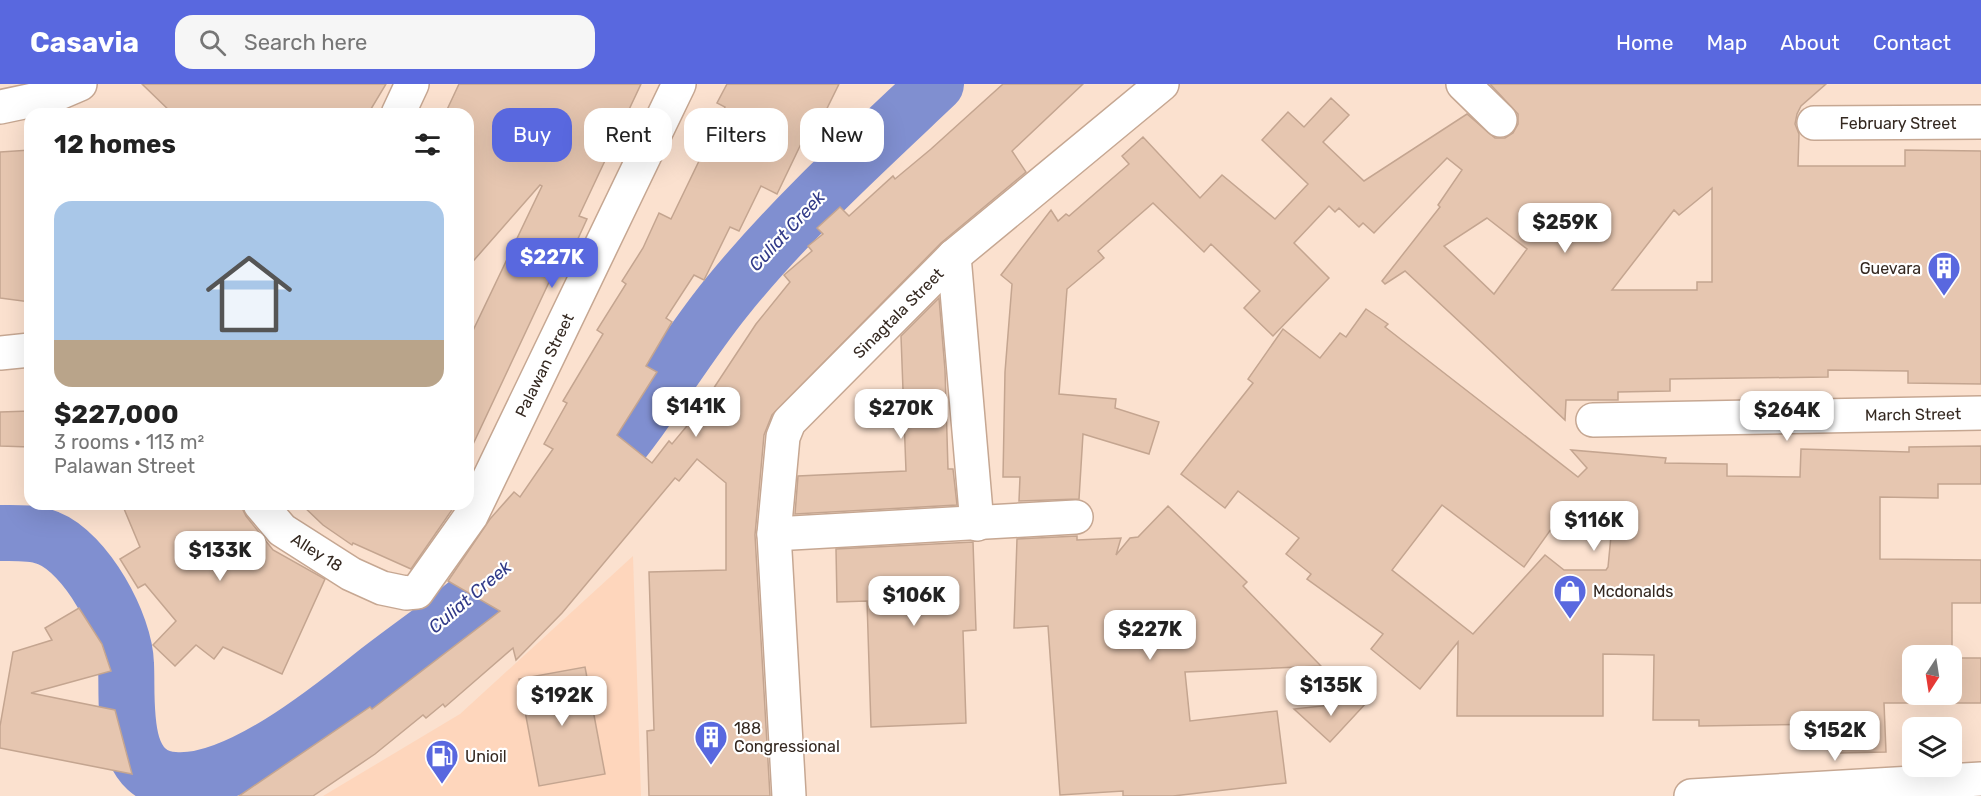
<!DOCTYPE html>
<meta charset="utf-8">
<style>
:root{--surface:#fff;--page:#f6f6f6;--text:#222;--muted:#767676;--line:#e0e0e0;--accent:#5968df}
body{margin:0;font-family:Rubik,sans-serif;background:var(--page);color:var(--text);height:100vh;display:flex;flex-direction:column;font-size:22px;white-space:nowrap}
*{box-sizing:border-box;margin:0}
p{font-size:20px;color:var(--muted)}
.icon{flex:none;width:33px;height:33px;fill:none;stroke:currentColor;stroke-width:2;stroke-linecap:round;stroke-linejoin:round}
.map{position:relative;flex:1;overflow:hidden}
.details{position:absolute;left:24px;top:24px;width:450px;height:402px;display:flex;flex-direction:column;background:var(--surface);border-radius:18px;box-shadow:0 6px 24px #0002}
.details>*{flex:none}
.hud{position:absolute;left:492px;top:24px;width:570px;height:54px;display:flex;gap:12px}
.needle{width:39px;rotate:192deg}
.fabs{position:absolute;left:1902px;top:561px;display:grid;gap:12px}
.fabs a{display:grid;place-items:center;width:60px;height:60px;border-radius:12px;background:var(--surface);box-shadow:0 6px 24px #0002;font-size:30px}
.price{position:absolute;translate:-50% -51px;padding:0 14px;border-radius:12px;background:#fff;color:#222;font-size:20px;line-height:39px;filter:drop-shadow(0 2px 3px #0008)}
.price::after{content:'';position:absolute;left:50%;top:36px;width:18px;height:14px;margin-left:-9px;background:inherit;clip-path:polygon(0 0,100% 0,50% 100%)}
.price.active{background:var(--accent);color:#fff}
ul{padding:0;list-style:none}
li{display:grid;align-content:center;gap:12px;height:318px;padding:0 30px}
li+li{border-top:2px solid var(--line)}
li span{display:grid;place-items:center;height:186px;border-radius:18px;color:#555}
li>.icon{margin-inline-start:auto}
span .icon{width:108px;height:108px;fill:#fffc;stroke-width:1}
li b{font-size:26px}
h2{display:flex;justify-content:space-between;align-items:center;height:72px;padding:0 30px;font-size:26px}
.pill{padding:0 21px;border-radius:18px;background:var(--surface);box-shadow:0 6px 24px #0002;font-size:21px;line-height:54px}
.pill.active{background:var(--accent);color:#fff}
header{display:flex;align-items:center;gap:36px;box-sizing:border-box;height:84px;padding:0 30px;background:var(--accent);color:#fff}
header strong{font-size:28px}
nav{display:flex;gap:33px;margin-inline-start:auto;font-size:21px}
.search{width:420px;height:54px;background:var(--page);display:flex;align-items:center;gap:15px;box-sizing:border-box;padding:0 21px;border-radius:18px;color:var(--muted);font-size:22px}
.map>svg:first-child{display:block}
</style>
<header>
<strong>Casavia</strong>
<div class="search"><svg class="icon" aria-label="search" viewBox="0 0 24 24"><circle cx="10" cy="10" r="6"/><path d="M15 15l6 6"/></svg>Search here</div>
<nav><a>Home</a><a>Map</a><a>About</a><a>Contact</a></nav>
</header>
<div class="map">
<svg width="1981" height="712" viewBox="0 0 1981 712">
<rect width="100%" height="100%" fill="#fbe1cf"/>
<!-- built -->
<polygon fill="#fed6bc" points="633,472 641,712 323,712 460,630"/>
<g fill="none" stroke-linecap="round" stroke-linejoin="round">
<!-- river -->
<path stroke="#808fd0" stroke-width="56" d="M0,449C15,449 34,448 48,454C86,469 125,540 126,580C128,618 118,692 174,696C236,701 328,627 374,590C415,558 458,530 495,495C534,459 572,419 606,378C650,327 683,267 726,214C789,136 863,69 936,0"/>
</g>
<!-- building -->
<g fill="#e6c6b0" stroke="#c4a590" stroke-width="1.5" fill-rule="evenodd">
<polygon points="142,0 386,0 368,30 173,30"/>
<polygon points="459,0 641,0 579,132 587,135 565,183 558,179 468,371 468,257 542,102 540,101 468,183 468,30 445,30"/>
<polygon points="727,0 839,0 808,63 801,60 777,110 761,102 739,147 730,143 704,196 694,191 666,234 672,238 646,282 657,288 617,351 652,379 669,357 672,360 696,331 756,240 790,198 784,191 812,167 808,162 823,150 817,144 840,123 849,132 893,92 895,95 931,65 1003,0 1083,0 1012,67 1026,88 941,159 772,331 764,351 755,451 770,712 649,712 647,647 654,646 649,488 726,486 726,399 697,375 679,397 675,394 562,529 516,576 513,564 445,623 443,620 426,634 423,631 375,670 313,712 239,712 370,623 372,625 500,527 448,497 490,435 514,408 520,413 553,365 544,360 567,319 563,317 603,250 597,246 626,200 622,197 643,164 659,129 671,135 725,23 717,19"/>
<path d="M1490,0H1826L1801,22L1797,30L1795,40L1799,50L1798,82H1905V66L1981,67V300L1908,299V287L1828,286V293L1670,295V307L1618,308V316H1566L1565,336L1405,187L1385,200L1382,197L1440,123L1438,121L1462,86L1447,74L1374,149L1363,139L1359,143L1339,124L1335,128L1329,122L1294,159L1329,194L1273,252L1244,224L1260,207L1211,160L1204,168L1153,119L1098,167L1104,174L1067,205L1059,310L1116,315L1115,324L1159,338L1149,370L1083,350L1079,415L1019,417L1020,393H1003L1005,288L1012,200L1001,191L1051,126L1058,137L1066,130L1069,132L1129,80L1122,72L1143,53L1200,114L1222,91L1275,135L1308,100L1262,56L1288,28L1304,43L1331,14L1349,31L1323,58L1364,97L1467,30L1495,54H1505L1513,49L1518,40V30ZM1712,104V198H1697V206H1612L1674,126L1679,131ZM1487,134L1527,165L1494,210L1444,162Z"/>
<polygon points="30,66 30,218 0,214 0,68"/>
<polygon points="939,214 945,286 948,385 953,385 957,421 795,430 798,392 906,387 901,252"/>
<path d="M1366,225L1388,240L1385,243L1578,393L1587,384L1571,366L1666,374L1665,379L1727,380V392L1800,393L1801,365L1909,368V363L1981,362V400H1938V414L1880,413V475L1981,476V519H1952V574H1981V619H1884L1886,668L1838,669V640L1699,642V636H1653L1654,571L1603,570V632H1457L1458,558L1420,605L1371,565L1383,550L1307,495L1311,490L1286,470L1299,454L1238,407L1225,424L1181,390L1253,299L1248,295L1283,245L1320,274L1340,249L1346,253ZM1442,421L1524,483L1564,427L1613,431L1608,483L1606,486H1564L1545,471L1473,550L1392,486ZM1912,572H1952V610H1912Z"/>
<polygon points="30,327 30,363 0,362 0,328"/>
<polygon points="122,420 240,420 246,432 273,466 325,495 282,590 223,563 214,575 196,561 175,582 153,561 176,537 145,500 138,504 120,475 140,463"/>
<polygon points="301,420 456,420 411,485 353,459 352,461 323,441"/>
<polygon points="1168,422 1247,498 1243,502 1321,582 1185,588 1190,637 1277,627 1286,699 1173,712 1123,712 1123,707 1060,711 1048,542 1014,544 1017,455 1077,452 1077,456 1121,454 1116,471 1130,454 1138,453"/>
<polygon points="973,458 976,546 963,547 966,639 871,643 867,517 837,518 836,465"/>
<polygon points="79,524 102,560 111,587 31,609 115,626 132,690 0,664 0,642 13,568 52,556 45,544"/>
<polygon points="585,583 605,690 539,702 519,595"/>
<polygon points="1368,617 1330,658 1294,625"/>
</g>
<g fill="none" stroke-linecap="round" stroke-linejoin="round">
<!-- minor casing -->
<g stroke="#c6a792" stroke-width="36">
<g id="minor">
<polyline points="1463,0 1500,36"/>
<polyline points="0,23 52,12 80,0"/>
<polyline points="398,30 412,0"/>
<polyline points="1814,39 1981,38"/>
<polyline points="954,172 977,440"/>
<polyline points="0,269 30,266"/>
<polyline points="1593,336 1981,329"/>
<polyline points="260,420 282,446 351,490 382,504 406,509 417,508 471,432 679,0"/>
<polyline points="774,450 1076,433"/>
<polyline points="789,712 774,450 783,353 789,338 954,172 1162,0"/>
</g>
</g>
<!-- major casing -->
<g stroke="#c6a792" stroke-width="36">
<polyline id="major" points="1691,712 1981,695"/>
</g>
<!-- minor -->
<use href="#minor" stroke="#fff" stroke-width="33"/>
<!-- major -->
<use href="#major" stroke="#fff" stroke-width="33"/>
</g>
<!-- icons -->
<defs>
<g id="building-pin" transform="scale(1.725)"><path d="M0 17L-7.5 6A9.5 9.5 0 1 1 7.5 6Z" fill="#5968df" stroke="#fff"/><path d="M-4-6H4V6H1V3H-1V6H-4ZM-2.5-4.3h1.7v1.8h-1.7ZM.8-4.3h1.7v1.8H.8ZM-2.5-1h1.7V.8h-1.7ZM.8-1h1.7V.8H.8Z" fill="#fff"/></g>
<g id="shop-pin" transform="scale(1.725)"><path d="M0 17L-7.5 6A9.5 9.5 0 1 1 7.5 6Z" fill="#5968df" stroke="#fff"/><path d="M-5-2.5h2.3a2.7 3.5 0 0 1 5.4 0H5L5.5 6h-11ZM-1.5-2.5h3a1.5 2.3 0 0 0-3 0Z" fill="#fff"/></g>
<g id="fuel-pin" transform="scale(1.725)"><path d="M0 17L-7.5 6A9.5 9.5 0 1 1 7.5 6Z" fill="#5968df" stroke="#fff"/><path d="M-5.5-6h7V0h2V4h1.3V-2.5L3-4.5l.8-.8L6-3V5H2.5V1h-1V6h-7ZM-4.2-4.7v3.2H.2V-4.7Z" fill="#fff"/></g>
</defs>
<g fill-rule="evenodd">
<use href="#building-pin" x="1944" y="184"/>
<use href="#shop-pin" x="1570" y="507"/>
<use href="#building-pin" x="711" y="653"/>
<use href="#fuel-pin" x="442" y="672"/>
</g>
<g text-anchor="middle" stroke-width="4.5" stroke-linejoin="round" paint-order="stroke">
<!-- street labels -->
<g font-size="16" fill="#342820" stroke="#fff">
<text x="1898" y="45">February Street</text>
<text transform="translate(898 229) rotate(-45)" y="6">Sinagtala Street</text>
<text transform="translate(544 281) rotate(-64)" y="6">Palawan Street</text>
<text transform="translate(1913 330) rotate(-1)" y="6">March Street</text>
<text transform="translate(317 468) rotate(32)" y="6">Alley 18</text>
</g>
<!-- poi labels -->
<g font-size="16" fill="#342820" stroke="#fff" text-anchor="start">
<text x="1921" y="190" text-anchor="end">Guevara</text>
<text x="1593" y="513">Mcdonalds</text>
<text x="734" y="650">188<tspan x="734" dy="18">Congressional</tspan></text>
<text x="465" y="678">Unioil</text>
</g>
<!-- water labels -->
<g font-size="18" font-style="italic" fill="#313a88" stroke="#fff">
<text transform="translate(787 147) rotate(-47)" y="6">Culiat Creek</text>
<text transform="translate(470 513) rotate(-40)" y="6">Culiat Creek</text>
</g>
</g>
</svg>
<div class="fabs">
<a><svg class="needle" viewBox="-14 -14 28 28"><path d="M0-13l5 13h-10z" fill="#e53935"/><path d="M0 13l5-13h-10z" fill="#767676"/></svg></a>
<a><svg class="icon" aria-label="layers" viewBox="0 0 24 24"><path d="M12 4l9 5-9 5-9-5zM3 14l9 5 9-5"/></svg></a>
</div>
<b class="price" style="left:1565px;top:170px">$259K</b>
<b class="price active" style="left:552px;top:205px">$227K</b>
<b class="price" style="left:696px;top:354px">$141K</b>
<b class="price" style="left:901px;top:356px">$270K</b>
<b class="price" style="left:1787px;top:358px">$264K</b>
<b class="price" style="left:1594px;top:468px">$116K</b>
<b class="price" style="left:220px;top:498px">$133K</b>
<b class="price" style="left:914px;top:543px">$106K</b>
<b class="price" style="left:1150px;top:577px">$227K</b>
<b class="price" style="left:1331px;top:633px">$135K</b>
<b class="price" style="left:562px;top:643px">$192K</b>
<b class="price" style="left:1835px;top:678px">$152K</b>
<div class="hud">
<a class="pill active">Buy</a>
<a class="pill">Rent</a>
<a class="pill">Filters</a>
<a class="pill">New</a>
</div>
<section class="details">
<h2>12 homes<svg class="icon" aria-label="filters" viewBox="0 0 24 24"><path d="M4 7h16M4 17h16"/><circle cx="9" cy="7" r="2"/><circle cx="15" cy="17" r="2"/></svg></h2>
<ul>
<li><span style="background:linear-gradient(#a9c7e8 75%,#b9a48a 0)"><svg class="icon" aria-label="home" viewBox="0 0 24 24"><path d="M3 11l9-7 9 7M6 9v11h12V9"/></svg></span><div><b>$227,000</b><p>3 rooms · 113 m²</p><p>Palawan Street</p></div></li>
</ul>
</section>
</div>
